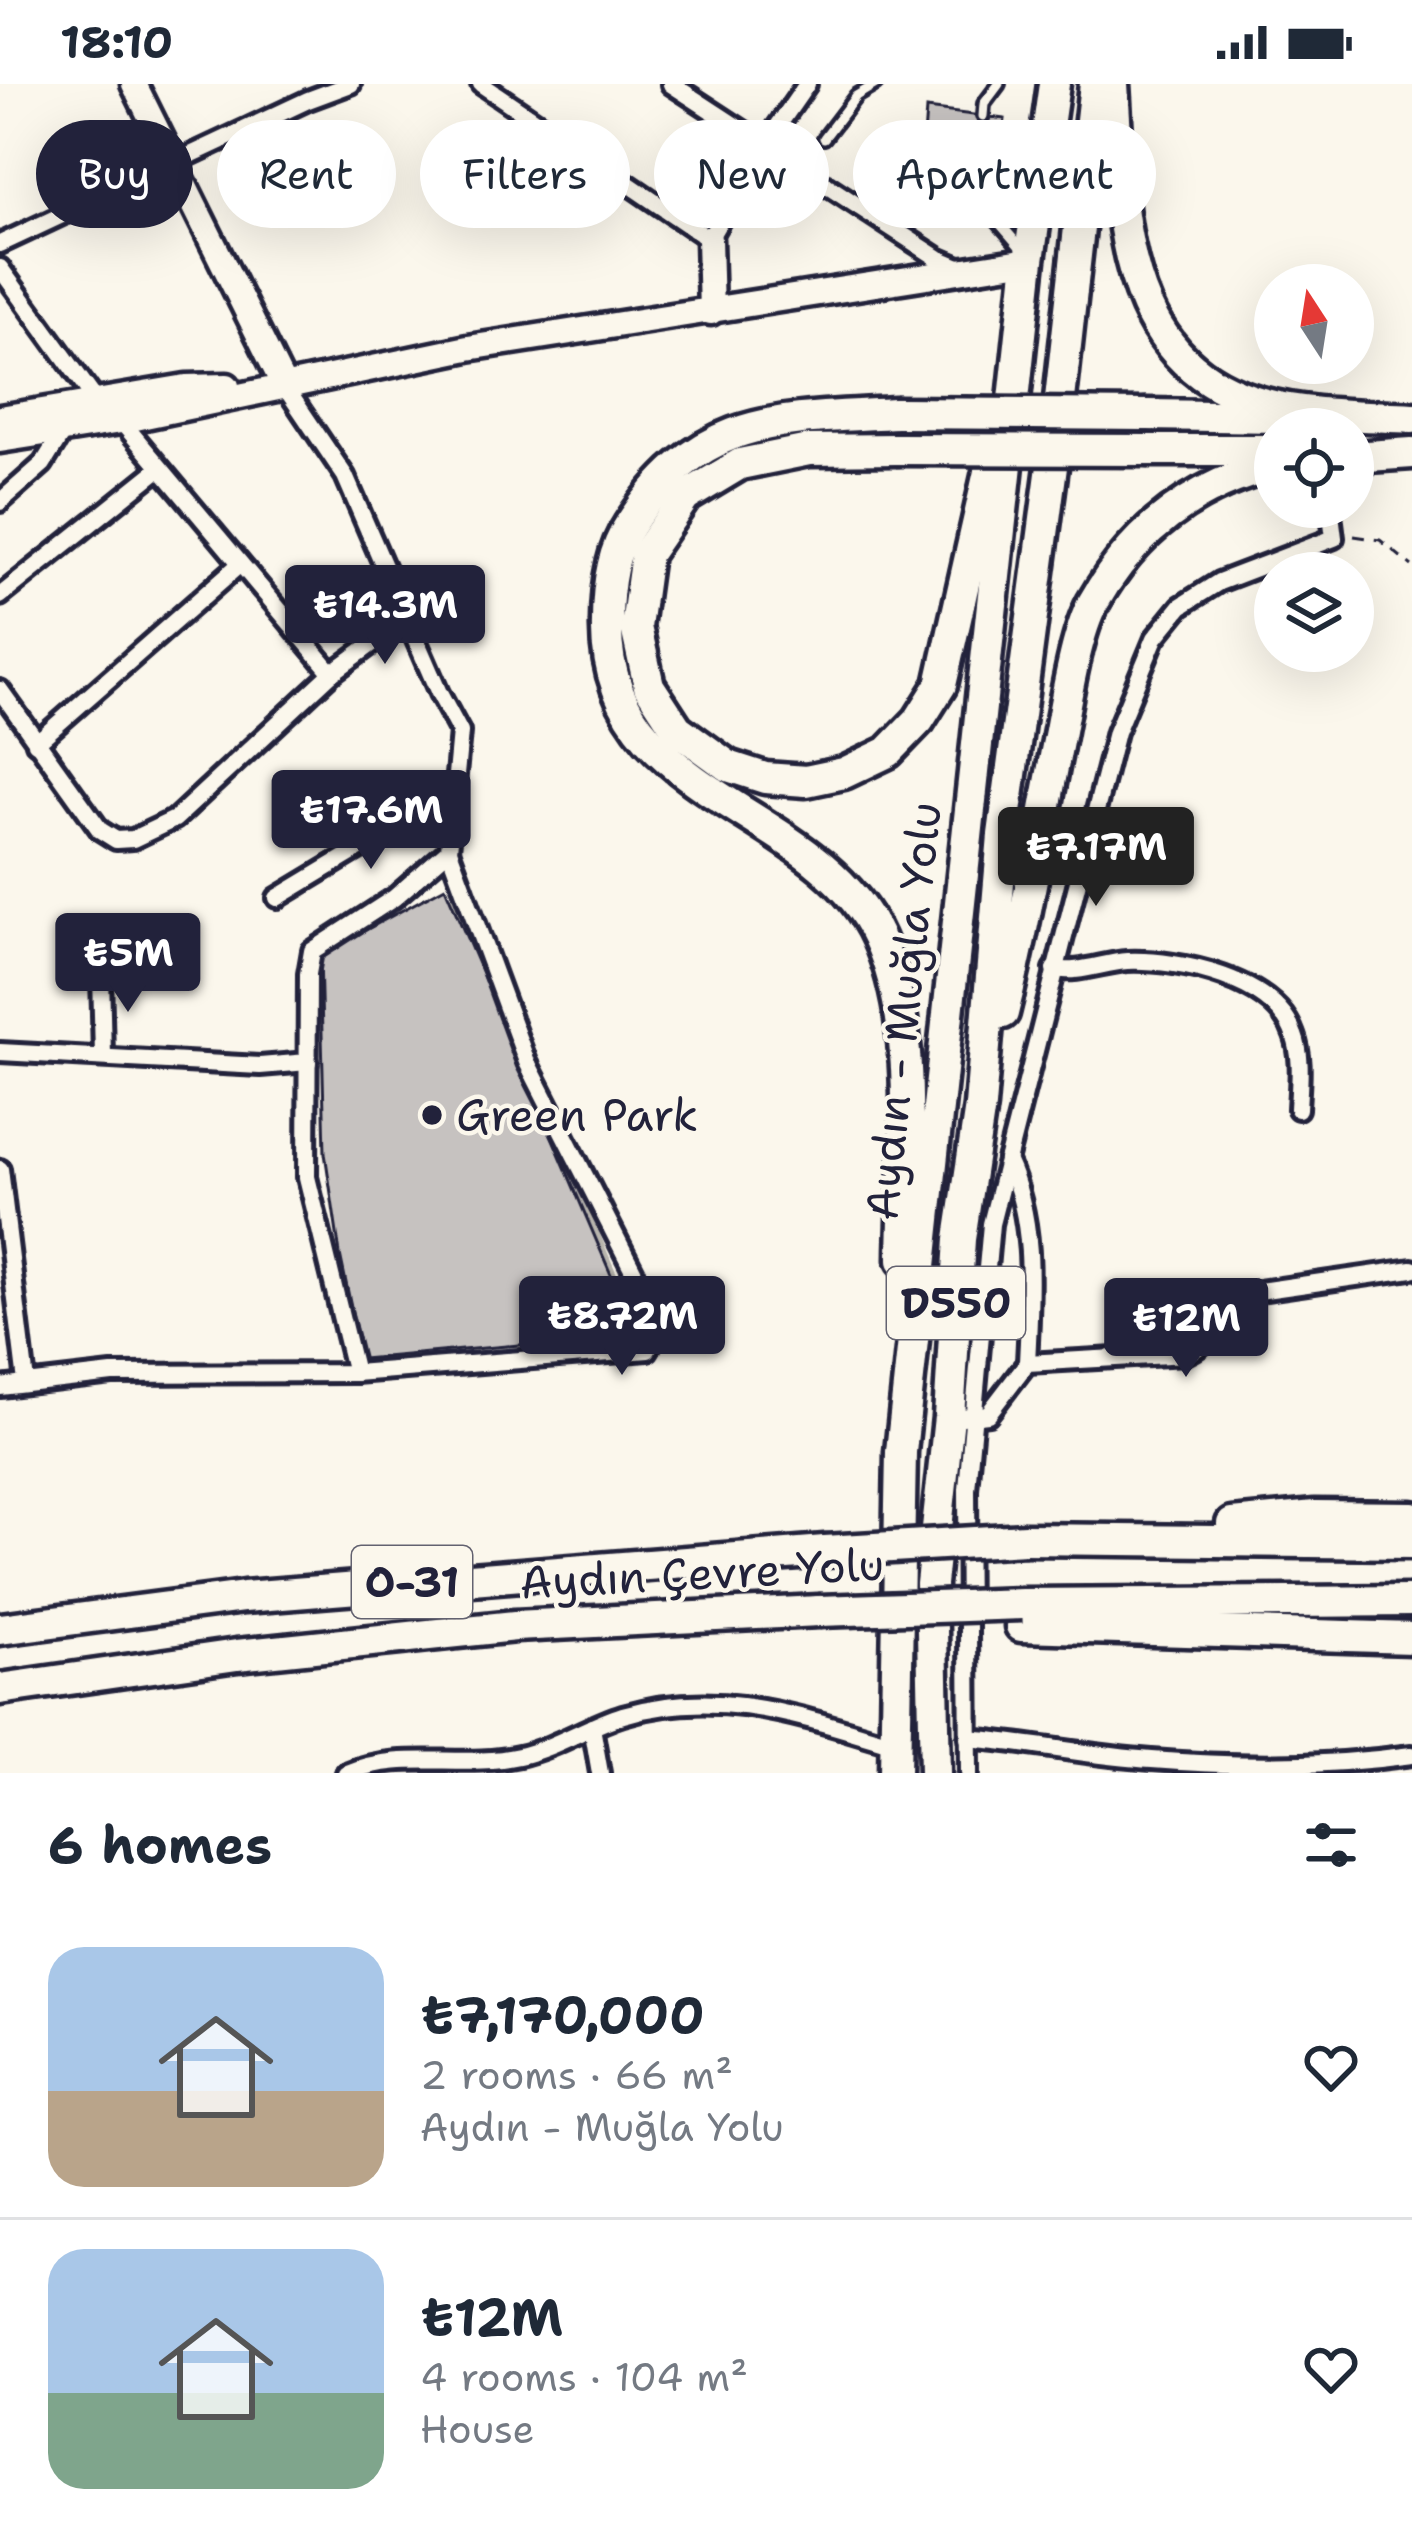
<!DOCTYPE html>
<meta charset="utf-8">
<style>
:root{--surface:#fff;--page:#f2f2f3;--text:#1f2937;--muted:#747a83;--line:#e0e1e3;--accent:#22223b}
body{margin:0;font-family:"Shantell Sans",sans-serif;background:var(--page);color:var(--text);height:100vh;display:flex;flex-direction:column;font-size:45px;white-space:nowrap}
*{box-sizing:border-box;margin:0}
p{font-size:39px;color:var(--muted)}
.icon{flex:none;width:66px;height:66px;fill:none;stroke:currentColor;stroke-width:2;stroke-linecap:round;stroke-linejoin:round}
.map{position:relative;height:1689px;overflow:hidden}
.details{display:flex;flex-direction:column;background:var(--surface);flex:1}
.details>*{flex:none}
.banner{position:absolute;left:36px;top:36px;width:1341px;height:108px;display:flex;gap:24px}
.needle{width:78px;rotate:348deg}
.controls{position:absolute;left:1254px;top:180px;display:grid;gap:24px}
.controls a{display:grid;place-items:center;width:120px;height:120px;border-radius:50%;background:var(--surface);box-shadow:0 12px 48px #0002;font-size:60px}
.price{position:absolute;translate:-50% -102px;padding:0 27px;border-radius:12px;background:var(--accent);color:#fff;font-size:39px;line-height:78px;filter:drop-shadow(0 3px 6px #0008)}
.price::after{content:'';position:absolute;left:50%;top:72px;width:36px;height:27px;margin-left:-18px;background:inherit;clip-path:polygon(0 0,100% 0,50% 100%)}
.price.on{background:#222;color:#fff}
ul{padding:0;list-style:none}
li{display:flex;align-items:center;gap:36px;height:300px;padding:0 48px}
li+li{border-top:3px solid var(--line)}
li span{display:grid;place-items:center;flex:none;width:336px;height:240px;border-radius:36px;color:#555}
li>.icon{margin-inline-start:auto}
span .icon{width:144px;height:144px;fill:#fffc;stroke-width:1}
li b{font-size:51px}
h2{display:flex;justify-content:space-between;align-items:center;height:144px;padding:0 48px;font-size:51px}
.tag{padding:0 42px;border-radius:54px;background:var(--surface);box-shadow:0 12px 48px #0002;font-size:42px;line-height:108px}
.tag.on{background:var(--accent);color:#fff}
.status{display:flex;justify-content:space-between;align-items:center;height:84px;padding:0 60px;background:var(--surface);direction:ltr}
.status svg{height:33px;fill:currentColor}
.map>svg:first-child{display:block}
</style>
<div class="status"><b>18:10</b><svg viewBox="0 0 49 12"><path d="M0 12V9h3v3zM5 12V6h3v6zM10 12V3h3v9zM15 12V0h3v12zM26 1h20v11H26zM47 4h2v5h-2z"/></svg></div>
<div class="map">
<svg width="1412" height="1689" viewBox="0 0 1412 1689">
<defs>
<filter id="shadow"><feDropShadow dx="8" dy="8" stdDeviation="0" flood-color="#0004"/></filter>
</defs>
<rect width="100%" height="100%" fill="#fbf7ec"/>
<filter id="ink" filterUnits="userSpaceOnUse"><feTurbulence type="fractalNoise" baseFrequency=".00833" numOctaves="2"/><feDisplacementMap in="SourceGraphic" scale="24" xChannelSelector="R" yChannelSelector="G"/><feConvolveMatrix kernelMatrix="1 2 1 2 8 2 1 2 1" color-interpolation-filters="sRGB"/></filter>
<g filter="url(#ink)">
<!-- building -->
<g fill="#c6c2c0" stroke="#22223b" stroke-width="3" filter="url(#shadow)">
<polygon points="926,25 1005,35 1000,75 923,67"/>
<polygon points="445,803 627,1228 630,1251 362,1275 340,1170 325,1069 320,871"/>
</g>
<g fill="none" stroke-linecap="round" stroke-linejoin="round">
<!-- lane casing -->
<g stroke="#22223b" stroke-width="18">
<g id="lane">
<polyline points="983,32 984,20 999,0"/>
<polyline points="824,54 856,12 876,0"/>
<polyline points="979,73 975,111 1021,164"/>
</g>
</g>
<!-- street casing -->
<g stroke="#22223b" stroke-width="26">
<g id="street">
<polyline points="481,0 709,155 764,62 807,0"/>
<polyline points="671,0 938,174 964,185"/>
<polyline points="0,160 308,16 351,0"/>
<polyline points="0,184 97,318"/>
<polyline points="283,300 345,392 439,609 460,648 449,766 394,814 312,867 308,890 307,1093 355,1289"/>
<polyline points="0,418 43,380 64,346"/>
<polyline points="0,512 160,384"/>
<polyline points="332,589 407,534"/>
<polyline points="0,606 100,746 116,756 133,755 175,735 332,589 121,337"/>
<polyline points="36,659 240,480"/>
<polyline points="277,814 430,722 454,719"/>
<path d="M1054,885C1078,890 1102,879 1127,877C1180,875 1275,895 1294,951C1303,974 1299,1001 1298,1025"/>
<polyline points="101,890 103,972"/>
<polyline points="0,968 260,982 308,978"/>
<path d="M1007,1076C1037,1139 1030,1211 1027,1279"/>
<polyline points="0,1085 26,1298"/>
<polyline points="0,1303 112,1290 355,1289 648,1266 653,1256 642,1204 527,978 449,766"/>
<path d="M962,1333L988,1330L1027,1279L1186,1270C1226,1251 1212,1233 1238,1210L1412,1185"/>
<polyline points="592,1643 600,1689"/>
<path d="M968,1654C1030,1659 1091,1672 1152,1676C1239,1683 1326,1683 1412,1671"/>
<path d="M346,1689C402,1665 461,1685 519,1672C555,1664 588,1642 623,1631C720,1602 801,1633 894,1660"/>
<polyline points="969,1689 967,1405 991,1140 1116,648 1155,554 1181,522 1219,498 1334,454 1331,430"/>
</g>
</g>
<!-- secondary casing -->
<g stroke="#22223b" stroke-width="33">
<g id="secondary">
<polyline points="134,0 283,300"/>
<polyline points="709,155 711,228"/>
<polyline points="0,334 186,303 227,302"/>
<polyline points="0,356 121,337 468,264 1029,176"/>
</g>
</g>
<!-- highway casing -->
<g stroke="#22223b" stroke-width="39">
<g id="highway">
<path d="M1113,0C1122,144 1117,304 1302,327C1338,332 1376,332 1412,334"/>
<path d="M896,329C776,336 700,330 629,442C611,469 607,506 607,538C602,716 817,719 878,853C921,948 904,1074 903,1176"/>
<polyline points="1147,331 1280,333"/>
<polyline points="896,365 809,366 740,380 685,413 646,470 636,543 649,602 677,645 728,682 765,694 806,697 844,689 888,668 919,636 941,601 991,379"/>
<polyline points="1149,366 1275,366"/>
<polyline points="1353,373 1412,369"/>
<path d="M1003,929C1026,837 1041,744 1059,652C1066,616 1076,550 1093,519C1134,446 1194,401 1275,381"/>
<polyline points="1232,1440 1315,1432 1412,1433"/>
<polyline points="1025,1455 1412,1459"/>
<polyline points="1022,1520 1412,1517"/>
<polyline points="1021,1542 1412,1554"/>
<polyline points="0,1545 244,1513 825,1467"/>
<polyline points="0,1605 237,1571 515,1542 819,1527"/>
<polyline points="895,1689 901,1368 1029,176 1054,0"/>
<polyline points="935,1689 931,1500 949,1333 960,1155 980,1022 1003,751 1055,360 1095,0"/>
</g>
</g>
<!-- path -->
<polyline stroke="#22223b" stroke-width="3" stroke-dasharray="12 9" stroke-linecap="butt" points="1354,452 1380,456 1412,482"/>
<!-- lane -->
<use href="#lane" stroke="#fbf7ec" stroke-width="9"/>
<!-- street -->
<use href="#street" stroke="#fbf7ec" stroke-width="16"/>
<!-- secondary -->
<use href="#secondary" stroke="#fbf7ec" stroke-width="24"/>
<!-- highway -->
<use href="#highway" stroke="#fbf7ec" stroke-width="30"/>
<!-- highway-bridge casing -->
<g stroke="#22223b" stroke-width="39" stroke-linecap="butt">
<g id="highway-bridge">
<polyline points="896,329 1147,331"/>
<polyline points="896,365 1149,366"/>
<polyline points="825,1467 1025,1455"/>
<polyline points="819,1527 1022,1520"/>
</g>
</g>
<!-- highway-bridge -->
<use href="#highway-bridge" stroke="#fbf7ec" stroke-width="30"/>
</g>
</g>
<!-- markers -->
<circle fill="#22223b" stroke="#fbf7ec" stroke-width="4.5" cx="432" cy="1031" r="12"/>
<g text-anchor="middle" stroke-width="9" stroke-linejoin="round" paint-order="stroke">
<!-- shield labels -->
<g fill="#fbf7ec" stroke="#636270" stroke-width="3">
<rect x="887" y="1183" width="138" height="72" rx="9"/>
<rect x="352" y="1462" width="120" height="72" rx="9"/>
</g>
<g font-size="42" font-weight="bold" fill="#22223b">
<text x="956" y="1234">D550</text>
<text x="412" y="1513">O-31</text>
</g>
<!-- street labels -->
<g font-size="45" fill="#22223b" stroke="#fbf7ec">
<text transform="translate(903 927) rotate(-84)" y="16">Aydın - Muğla Yolu</text>
<text transform="translate(702 1489) rotate(-3)" y="16">Aydın Çevre Yolu</text>
</g>
<!-- poi labels -->
<g font-size="45" fill="#22223b" stroke="#fbf7ec" text-anchor="start">
<text x="456" y="1047">Green Park</text>
</g>
</g>
</svg>
<div class="controls">
<a><svg class="needle" viewBox="-14 -14 28 28"><path d="M0-13l5 13h-10z" fill="#e53935"/><path d="M0 13l5-13h-10z" fill="#747a83"/></svg></a>
<a><svg class="icon" aria-label="locate" viewBox="0 0 24 24"><circle cx="12" cy="12" r="6"/><path d="M12 2v4M12 18v4M2 12h4M18 12h4"/></svg></a>
<a><svg class="icon" aria-label="layers" viewBox="0 0 24 24"><path d="M12 4l9 5-9 5-9-5zM3 14l9 5 9-5"/></svg></a>
</div>
<b class="price" style="left:385px;top:583px">₺14.3M</b>
<b class="price" style="left:371px;top:788px">₺17.6M</b>
<b class="price on" style="left:1096px;top:825px">₺7.17M</b>
<b class="price" style="left:128px;top:931px">₺5M</b>
<b class="price" style="left:622px;top:1294px">₺8.72M</b>
<b class="price" style="left:1186px;top:1296px">₺12M</b>
<div class="banner">
<a class="tag on">Buy</a>
<a class="tag">Rent</a>
<a class="tag">Filters</a>
<a class="tag">New</a>
<a class="tag">Apartment</a>
</div>
</div>
<section class="details">
<h2>6 homes<svg class="icon" aria-label="filters" viewBox="0 0 24 24"><path d="M4 7h16M4 17h16"/><circle cx="9" cy="7" r="2"/><circle cx="15" cy="17" r="2"/></svg></h2>
<ul>
<li><span style="background:linear-gradient(#a9c7e8 60%,#b9a48a 0)"><svg class="icon" aria-label="home" viewBox="0 0 24 24"><path d="M3 11l9-7 9 7M6 9v11h12V9"/></svg></span><div><b>₺7,170,000</b><p>2 rooms · 66 m²</p><p>Aydın - Muğla Yolu</p></div><svg class="icon" aria-label="heart" viewBox="0 0 24 24"><path d="M12 20l-8-8c-3-5 5-10 8-4 3-6 11-1 8 4z"/></svg></li>
<li><span style="background:linear-gradient(#a9c7e8 60%,#7fa58c 0)"><svg class="icon" aria-label="home" viewBox="0 0 24 24"><path d="M3 11l9-7 9 7M6 9v11h12V9"/></svg></span><div><b>₺12M</b><p>4 rooms · 104 m²</p><p>House</p></div><svg class="icon" aria-label="heart" viewBox="0 0 24 24"><path d="M12 20l-8-8c-3-5 5-10 8-4 3-6 11-1 8 4z"/></svg></li>
</ul>
</section>
